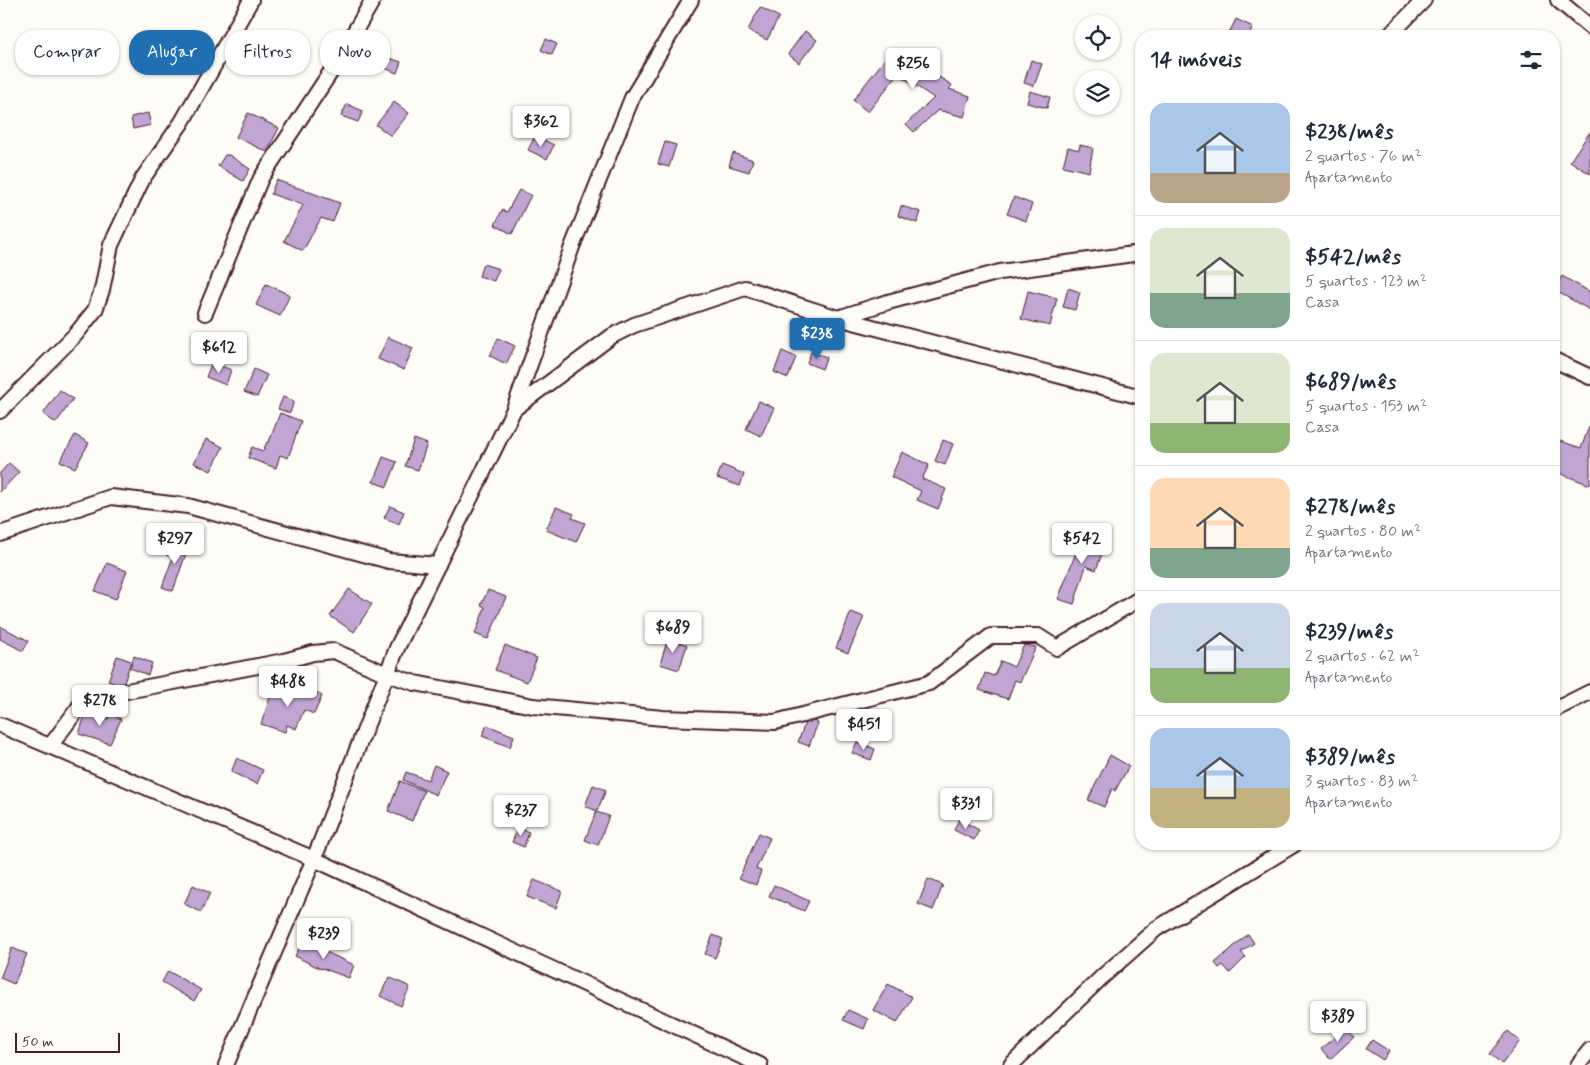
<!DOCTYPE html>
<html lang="pt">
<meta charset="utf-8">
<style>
:root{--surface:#fff;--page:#f2f2f3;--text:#1f2937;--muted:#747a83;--line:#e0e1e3;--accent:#1f6fb2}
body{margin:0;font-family:Mynerve,sans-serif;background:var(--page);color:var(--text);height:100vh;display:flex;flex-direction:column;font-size:19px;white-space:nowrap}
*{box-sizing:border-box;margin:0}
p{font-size:16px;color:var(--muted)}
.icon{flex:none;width:28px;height:28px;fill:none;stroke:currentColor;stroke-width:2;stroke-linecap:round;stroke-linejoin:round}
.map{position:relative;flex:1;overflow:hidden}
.sheet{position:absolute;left:1135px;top:30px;width:425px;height:820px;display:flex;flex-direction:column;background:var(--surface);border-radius:20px;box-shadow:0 1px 4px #0004}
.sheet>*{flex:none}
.hud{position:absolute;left:15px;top:30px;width:475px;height:45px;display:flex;gap:10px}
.buttons{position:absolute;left:1075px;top:15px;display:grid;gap:10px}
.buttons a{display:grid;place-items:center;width:45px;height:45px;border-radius:50%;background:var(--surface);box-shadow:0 1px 4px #0004;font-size:25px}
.scale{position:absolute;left:15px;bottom:12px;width:105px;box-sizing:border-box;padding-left:5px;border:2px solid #4a1f2b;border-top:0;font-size:14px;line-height:18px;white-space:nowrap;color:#4a1f2b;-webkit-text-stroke:4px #fdfcf7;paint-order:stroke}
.price{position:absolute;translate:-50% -42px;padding:0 11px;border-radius:5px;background:#fff;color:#222;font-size:16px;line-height:32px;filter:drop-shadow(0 1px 2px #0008)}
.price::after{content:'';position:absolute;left:50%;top:30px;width:15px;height:11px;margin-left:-8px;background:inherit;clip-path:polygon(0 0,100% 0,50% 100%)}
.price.active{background:var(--accent);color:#fff}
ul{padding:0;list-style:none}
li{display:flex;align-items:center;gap:15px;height:125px;padding:0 15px}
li+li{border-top:1px solid var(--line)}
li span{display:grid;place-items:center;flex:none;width:140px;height:100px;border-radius:15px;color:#555}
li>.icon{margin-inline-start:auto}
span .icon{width:60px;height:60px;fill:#fffc;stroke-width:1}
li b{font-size:21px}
h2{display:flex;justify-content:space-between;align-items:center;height:60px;padding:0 15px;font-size:21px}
.tag{padding:0 18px;border-radius:20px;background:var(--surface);box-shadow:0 1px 4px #0004;font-size:18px;line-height:45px}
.tag.active{background:var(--accent);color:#fff}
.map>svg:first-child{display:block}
</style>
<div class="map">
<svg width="1590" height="1065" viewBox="0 0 1590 1065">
<rect width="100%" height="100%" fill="#fdfcf7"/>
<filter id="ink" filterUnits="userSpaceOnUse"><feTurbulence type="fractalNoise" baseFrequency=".02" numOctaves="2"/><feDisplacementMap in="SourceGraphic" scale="10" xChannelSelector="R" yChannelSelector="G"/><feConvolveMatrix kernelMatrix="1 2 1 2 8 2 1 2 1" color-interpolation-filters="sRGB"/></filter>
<g filter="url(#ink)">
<!-- building -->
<g fill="#c1a5d2" stroke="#4a1f2b">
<polygon points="760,7 779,17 767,40 748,30"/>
<polygon points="1236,19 1253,27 1249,36 1235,36 1229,33"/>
<polygon points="805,31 817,40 799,63 788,54"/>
<polygon points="546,39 557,44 552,55 541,50"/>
<polygon points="892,50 918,76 923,67 952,85 949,89 970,96 964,117 938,110 914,132 906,124 934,98 898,74 868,112 853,100"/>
<polygon points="381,55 401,62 397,73 377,65"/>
<polygon points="1031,60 1042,64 1034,86 1024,83"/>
<polygon points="1030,91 1050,97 1047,108 1027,103"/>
<polygon points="394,102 409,113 391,136 376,125"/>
<polygon points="347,104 363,111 358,122 341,116"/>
<polygon points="148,113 151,125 133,129 131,117"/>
<polygon points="248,113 279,128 267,152 236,137"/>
<polygon points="1590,132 1590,174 1570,161"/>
<polygon points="535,136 554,145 547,159 528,150"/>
<polygon points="665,142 676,145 669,167 658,164"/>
<polygon points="1080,145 1093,148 1089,172 1063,166 1068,147 1079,150"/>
<polygon points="733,153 753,160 749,172 729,166"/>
<polygon points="225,155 229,155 250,169 243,181 218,166"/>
<polygon points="276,180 340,203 333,222 321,218 303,251 284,241 303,205 271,194"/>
<polygon points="519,190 531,195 512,234 495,225 502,210 507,212"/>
<polygon points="1014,197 1032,204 1026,221 1007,214"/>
<polygon points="901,206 921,212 917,223 898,216"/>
<polygon points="483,264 499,269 494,281 479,276"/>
<polygon points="1562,276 1590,292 1590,310 1554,290"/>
<polygon points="266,284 290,295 280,316 256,305"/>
<polygon points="1068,288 1080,292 1075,310 1063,307"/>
<polygon points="1028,291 1057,298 1050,326 1021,319"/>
<polygon points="388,337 413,348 404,370 378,359"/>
<polygon points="498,338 515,346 506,364 490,356"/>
<polygon points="782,351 796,357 788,378 774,372"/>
<polygon points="811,352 827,357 822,369 807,363"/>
<polygon points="212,362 231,370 226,385 206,377"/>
<polygon points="254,369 267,375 257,397 244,392"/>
<polygon points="60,390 73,399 56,423 43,414"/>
<polygon points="283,397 294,401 290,413 278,409"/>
<polygon points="759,401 774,408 761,436 746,429"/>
<polygon points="280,413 301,421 288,458 280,455 276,468 248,458 252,447 263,451 267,442 269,442"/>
<polygon points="1589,427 1590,427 1590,485 1554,471 1554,439 1581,448"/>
<polygon points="75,435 89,443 75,468 60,461"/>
<polygon points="206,439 223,447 211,471 194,463"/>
<polygon points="414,439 427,444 418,470 405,466"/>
<polygon points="943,440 953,444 945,465 935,461"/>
<polygon points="902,452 929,465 922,479 946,489 938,509 917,500 921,491 891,477"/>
<polygon points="383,457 397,462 387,487 373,482"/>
<polygon points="9,463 19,472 0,492 0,473"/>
<polygon points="722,465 744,474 740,486 717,478"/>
<polygon points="390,506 404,512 399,524 384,518"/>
<polygon points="556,507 574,514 572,518 585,523 576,542 546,530"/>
<polygon points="1084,532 1107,540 1096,570 1086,566 1074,604 1058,599"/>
<polygon points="170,543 188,548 173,591 162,587 173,557 166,555"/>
<polygon points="107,563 127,571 116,599 95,591"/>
<polygon points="349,589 372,604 354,632 330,616"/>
<polygon points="488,590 506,597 488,639 475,634 485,607 481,605"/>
<polygon points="851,612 864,617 848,653 836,648"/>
<polygon points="0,626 29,641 23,651 0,639"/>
<polygon points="668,638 687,645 679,670 660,664"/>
<polygon points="505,645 537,658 527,682 495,670"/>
<polygon points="1024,645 1036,647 1020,682 1015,680 1008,699 979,690 985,673 994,676 1001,661 1014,667"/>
<polygon points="117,656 131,661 124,683 116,684 108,681"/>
<polygon points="134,656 152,663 148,675 130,668"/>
<polygon points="274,686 307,697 310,690 322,696 314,714 304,710 296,729 287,725 285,732 261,724"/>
<polygon points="86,712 108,719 110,714 121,719 110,744 79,734"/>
<polygon points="814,721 818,723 809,746 798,742 805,723"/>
<polygon points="487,725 514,736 510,747 482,736"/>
<polygon points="857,742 875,749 871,760 852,753"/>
<polygon points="1110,755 1129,766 1115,791 1112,789 1104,807 1088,800"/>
<polygon points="237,758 263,770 257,784 231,772"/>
<polygon points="434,765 447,771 436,795 403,780 406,772 428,780"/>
<polygon points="400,781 424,791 412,821 388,811"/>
<polygon points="593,785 606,790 597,811 585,806"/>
<polygon points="596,812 609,816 598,845 585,840"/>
<polygon points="959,819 979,830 974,840 954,830"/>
<polygon points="518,828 529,832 524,847 512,842"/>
<polygon points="759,833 770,838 756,869 761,871 756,885 739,878"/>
<polygon points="928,879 943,885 933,910 918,904"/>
<polygon points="534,880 562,891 556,908 527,897"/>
<polygon points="193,885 210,893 201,912 184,904"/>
<polygon points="774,885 809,901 804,911 769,896"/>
<polygon points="1248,934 1254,943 1241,952 1246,957 1230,973 1223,965 1219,968 1215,963"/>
<polygon points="713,935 723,939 715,958 705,954"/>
<polygon points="303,941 354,965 349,978 322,968 321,969 295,956"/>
<polygon points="12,948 27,954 14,984 0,978"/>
<polygon points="168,971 201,990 194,1001 162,982"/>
<polygon points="389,977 410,987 401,1006 380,996"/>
<polygon points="888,984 912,997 897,1023 873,1010"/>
<polygon points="848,1010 868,1019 864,1029 843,1020"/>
<polygon points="1345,1027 1354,1037 1330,1059 1321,1049"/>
<polygon points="1508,1031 1520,1041 1502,1064 1490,1054"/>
<polygon points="1372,1040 1389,1051 1383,1060 1366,1049"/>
</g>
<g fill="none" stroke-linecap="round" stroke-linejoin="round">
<!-- minor casing -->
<g stroke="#4a1f2b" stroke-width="18">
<g id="minor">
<polyline points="1558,0 1590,27"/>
<polyline points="1389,36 1424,0"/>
<polyline points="205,313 261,178 334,67 373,0"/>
<polyline points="838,318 1141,397"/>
<polyline points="1554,360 1590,377"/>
<polyline points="514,409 612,336 634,325 745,288 838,318 888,302 1000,272 1141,253"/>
<polyline points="0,411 76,334 95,310 102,290 111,245 143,178 182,122 251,0"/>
<polyline points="0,534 111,497 188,506 389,561 438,565"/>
<polyline points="1554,710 1590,692"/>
<polyline points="0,725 314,859 760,1065"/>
<polyline points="51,745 85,699 284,661 313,653 334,651 387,674 415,683 533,706 663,718 775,722 929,683 991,636 1038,636 1057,648 1141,598"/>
<polyline points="226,1065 314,859 397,648 514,409 572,247 632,98 691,0"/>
<polyline points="1011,1065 1102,977 1156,929 1295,844"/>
<polyline points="1578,1065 1590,1050"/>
</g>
</g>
<!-- minor -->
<use href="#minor" stroke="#fdfcf7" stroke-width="14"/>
</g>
</g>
</svg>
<div class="buttons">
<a><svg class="icon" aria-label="locate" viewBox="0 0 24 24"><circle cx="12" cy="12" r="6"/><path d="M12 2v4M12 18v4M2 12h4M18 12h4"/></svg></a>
<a><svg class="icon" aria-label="layers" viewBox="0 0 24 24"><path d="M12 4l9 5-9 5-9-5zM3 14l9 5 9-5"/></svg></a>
</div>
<div class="scale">50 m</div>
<b class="price" style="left:913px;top:90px">$256</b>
<b class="price" style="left:541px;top:148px">$362</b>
<b class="price active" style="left:817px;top:360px">$238</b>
<b class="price" style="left:219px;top:374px">$612</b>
<b class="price" style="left:175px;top:565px">$297</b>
<b class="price" style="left:1082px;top:565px">$542</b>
<b class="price" style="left:673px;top:654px">$689</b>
<b class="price" style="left:288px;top:708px">$488</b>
<b class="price" style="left:100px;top:727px">$278</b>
<b class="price" style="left:864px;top:751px">$451</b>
<b class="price" style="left:966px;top:830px">$331</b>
<b class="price" style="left:521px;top:837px">$237</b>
<b class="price" style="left:324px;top:960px">$239</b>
<b class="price" style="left:1338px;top:1043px">$389</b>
<div class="hud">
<a class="tag">Comprar</a>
<a class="tag active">Alugar</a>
<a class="tag">Filtros</a>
<a class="tag">Novo</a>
</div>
<section class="sheet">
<h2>14 imóveis<svg class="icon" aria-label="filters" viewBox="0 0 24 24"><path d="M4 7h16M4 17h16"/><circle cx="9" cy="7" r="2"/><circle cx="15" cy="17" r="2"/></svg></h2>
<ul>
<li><span style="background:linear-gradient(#a9c7e8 70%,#b9a48a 0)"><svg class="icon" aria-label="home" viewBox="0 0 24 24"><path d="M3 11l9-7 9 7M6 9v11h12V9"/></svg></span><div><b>$238/mês</b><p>2 quartos · 76 m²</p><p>Apartamento</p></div></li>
<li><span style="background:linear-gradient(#dfe7d0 65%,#7fa58c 0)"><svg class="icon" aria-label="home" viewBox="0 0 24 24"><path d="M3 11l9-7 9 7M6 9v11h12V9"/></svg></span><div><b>$542/mês</b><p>5 quartos · 123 m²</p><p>Casa</p></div></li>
<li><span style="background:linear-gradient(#dfe7d0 70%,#8fb573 0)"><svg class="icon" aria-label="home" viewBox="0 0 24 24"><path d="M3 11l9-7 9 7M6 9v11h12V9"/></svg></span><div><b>$689/mês</b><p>5 quartos · 153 m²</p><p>Casa</p></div></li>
<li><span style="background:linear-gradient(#ffd9b3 70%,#7fa58c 0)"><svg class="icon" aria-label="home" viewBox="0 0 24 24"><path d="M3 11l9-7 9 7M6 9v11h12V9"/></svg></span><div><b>$278/mês</b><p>2 quartos · 80 m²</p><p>Apartamento</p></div></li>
<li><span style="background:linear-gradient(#c9d6e8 65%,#8fb573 0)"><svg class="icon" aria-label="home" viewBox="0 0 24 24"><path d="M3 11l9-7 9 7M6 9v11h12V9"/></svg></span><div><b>$239/mês</b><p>2 quartos · 62 m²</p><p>Apartamento</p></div></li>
<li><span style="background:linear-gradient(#a9c7e8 60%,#c2b280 0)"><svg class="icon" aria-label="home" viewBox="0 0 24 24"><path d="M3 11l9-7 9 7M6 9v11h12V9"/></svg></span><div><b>$389/mês</b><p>3 quartos · 83 m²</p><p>Apartamento</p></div></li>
</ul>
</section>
</div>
